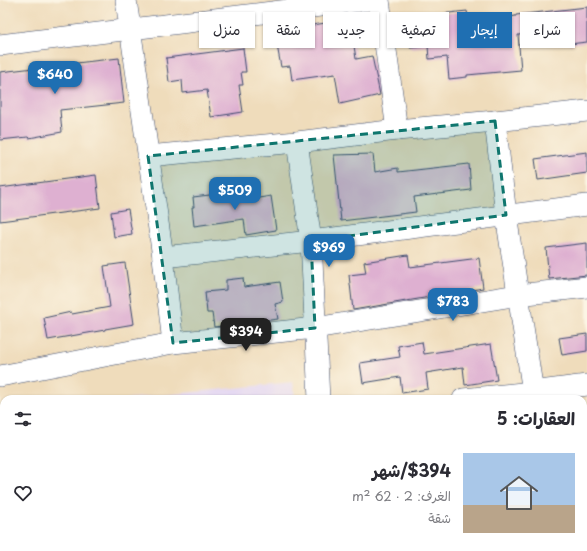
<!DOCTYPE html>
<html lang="ar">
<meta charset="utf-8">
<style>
:root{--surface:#fff;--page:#f2f2f3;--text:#2b2b33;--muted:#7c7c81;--accent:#1f6fb2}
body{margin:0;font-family:"Playpen Sans","Playpen Sans Arabic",sans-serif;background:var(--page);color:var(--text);direction:rtl;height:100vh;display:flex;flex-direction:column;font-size:15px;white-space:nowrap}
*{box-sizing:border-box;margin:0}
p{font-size:13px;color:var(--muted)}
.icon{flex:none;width:22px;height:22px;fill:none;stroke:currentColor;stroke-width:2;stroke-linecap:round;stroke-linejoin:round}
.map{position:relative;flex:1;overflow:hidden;direction:ltr}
.drawer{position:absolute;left:0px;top:395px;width:587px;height:156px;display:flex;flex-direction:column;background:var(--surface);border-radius:12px 12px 0 0;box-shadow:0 1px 3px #0004;direction:rtl}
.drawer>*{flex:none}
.hud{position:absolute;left:12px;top:12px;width:563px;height:36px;direction:rtl;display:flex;gap:8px}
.price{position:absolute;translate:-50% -34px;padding:0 9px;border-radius:8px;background:var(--accent);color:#fff;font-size:13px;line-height:26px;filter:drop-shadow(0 1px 2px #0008)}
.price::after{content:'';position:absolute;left:50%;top:24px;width:12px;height:9px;margin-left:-6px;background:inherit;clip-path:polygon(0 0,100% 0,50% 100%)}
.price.active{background:#222;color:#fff}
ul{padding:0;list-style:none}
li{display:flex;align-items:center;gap:12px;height:100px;padding:0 12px}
li span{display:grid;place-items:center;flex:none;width:112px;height:80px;border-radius:0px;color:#555}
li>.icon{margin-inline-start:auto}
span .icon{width:48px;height:48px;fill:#fffc;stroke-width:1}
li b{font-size:17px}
h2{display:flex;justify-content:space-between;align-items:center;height:48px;padding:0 12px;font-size:17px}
.tag{padding:0 14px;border-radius:0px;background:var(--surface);box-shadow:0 1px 3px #0004;font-size:14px;line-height:36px}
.tag.active{background:var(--accent);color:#fff}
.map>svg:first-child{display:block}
</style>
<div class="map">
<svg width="587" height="551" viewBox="0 0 587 551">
<rect width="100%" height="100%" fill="#fcf5e5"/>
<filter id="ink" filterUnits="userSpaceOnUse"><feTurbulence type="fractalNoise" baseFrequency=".025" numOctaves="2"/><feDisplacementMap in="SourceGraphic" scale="8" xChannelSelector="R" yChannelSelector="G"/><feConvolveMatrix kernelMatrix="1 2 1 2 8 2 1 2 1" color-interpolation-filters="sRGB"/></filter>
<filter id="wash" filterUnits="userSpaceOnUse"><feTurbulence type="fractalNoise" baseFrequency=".012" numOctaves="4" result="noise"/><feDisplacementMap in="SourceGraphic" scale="16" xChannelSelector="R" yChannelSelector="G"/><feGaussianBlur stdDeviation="0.9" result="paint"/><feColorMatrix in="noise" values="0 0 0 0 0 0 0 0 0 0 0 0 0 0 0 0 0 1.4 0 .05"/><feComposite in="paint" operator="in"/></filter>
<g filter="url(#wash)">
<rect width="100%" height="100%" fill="#efdcbb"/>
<!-- built -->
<g fill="#e1d4f4">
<polygon points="293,382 295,399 125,399"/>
<polygon points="4,411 4,547 312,547 313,551 0,551 0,412"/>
</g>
<g id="blocks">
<!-- building -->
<g fill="#deb0d1">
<polygon points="587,7 587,42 569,44 568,30 518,35 521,70 467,75 467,77 449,79 447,57 429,59 428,46 410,48 408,29 431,26 430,15 467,11 469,22 516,16 516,15"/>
<polygon points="312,19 313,25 350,19 356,59 372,56 380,95 340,104 335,74 292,80 290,66 281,67 277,45 296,43 293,21"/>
<polygon points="243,48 246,72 241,72 243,85 239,85 243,112 211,117 207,90 183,93 182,80 169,82 166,58"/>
<polygon points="119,58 124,103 60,110 62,132 29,138 28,137 0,140 0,72"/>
<polygon points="587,152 587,173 538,180 535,159"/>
<polygon points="373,154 375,172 398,168 398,172 469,164 471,190 414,197 416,212 341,221 334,155"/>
<polygon points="96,175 100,208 0,221 0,188"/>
<polygon points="246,188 247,200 271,196 276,230 246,235 244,219 194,226 192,207 194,207 193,197 218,194 217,192"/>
<polygon points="128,209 132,234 114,237 111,212"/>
<polygon points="587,243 587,275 549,279 546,248"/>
<polygon points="408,255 410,267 479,258 483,288 353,310 349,275 366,273 364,262"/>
<polygon points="125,263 134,324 105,329 105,330 48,340 44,318 71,312 72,314 110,307 104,266"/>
<polygon points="243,278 244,287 280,282 283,302 275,304 278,319 214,327 212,313 207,313 205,292 226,290 226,280"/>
<polygon points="587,334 587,351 562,355 559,338"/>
<polygon points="422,342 424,354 491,344 497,380 465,385 463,367 426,373 428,389 402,393 400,377 363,383 360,363 400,357 398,346"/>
</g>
</g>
</g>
<g filter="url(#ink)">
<use href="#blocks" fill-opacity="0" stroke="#3b496c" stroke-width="1"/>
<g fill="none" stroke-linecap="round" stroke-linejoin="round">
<!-- street casing -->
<g stroke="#3b496c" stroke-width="22">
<g id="street">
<polyline points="126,0 163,257 173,343"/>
<polyline points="379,0 397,130"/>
<polyline points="0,45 370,0"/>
<polyline points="495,121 506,215 534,399"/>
<polyline points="297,142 311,241 319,399"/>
<polyline points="148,156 297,142 397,130 495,121 587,111"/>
<polyline points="163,257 311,241 587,205"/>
<polyline points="0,376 173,343 315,328 518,295 587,287"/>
<polyline points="463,399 532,392 587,385"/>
<polyline points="583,472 587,471"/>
<polyline points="331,547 332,551"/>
<polyline points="555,547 556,551"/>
</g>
</g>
<!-- street -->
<use href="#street" stroke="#fff" stroke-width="21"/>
</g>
</g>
<!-- marked area -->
<path fill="#0f766e" fill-opacity="0.2" stroke="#0f766e" stroke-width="3" stroke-dasharray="8 5" stroke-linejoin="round" d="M495,121L506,215L311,241L315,328L173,343L148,156Z"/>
</svg>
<b class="price" style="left:55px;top:95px">$640</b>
<b class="price" style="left:235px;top:211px">$509</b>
<b class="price" style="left:329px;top:268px">$969</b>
<b class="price" style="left:453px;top:322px">$783</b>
<b class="price active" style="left:246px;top:352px">$394</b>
<div class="hud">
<a class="tag">شراء</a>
<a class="tag active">إيجار</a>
<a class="tag">تصفية</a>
<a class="tag">جديد</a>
<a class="tag">شقة</a>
<a class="tag">منزل</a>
</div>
<section class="drawer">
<h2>العقارات: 5<svg class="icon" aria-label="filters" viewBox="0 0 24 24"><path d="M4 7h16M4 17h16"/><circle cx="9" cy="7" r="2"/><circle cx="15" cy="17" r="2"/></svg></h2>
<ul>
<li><span style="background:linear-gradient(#a9c7e8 65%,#b9a48a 0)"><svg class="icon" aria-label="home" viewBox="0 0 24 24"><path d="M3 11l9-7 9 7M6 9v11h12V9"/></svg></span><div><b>$394/شهر</b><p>الغرف: 2 · 62 m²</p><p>شقة</p></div><svg class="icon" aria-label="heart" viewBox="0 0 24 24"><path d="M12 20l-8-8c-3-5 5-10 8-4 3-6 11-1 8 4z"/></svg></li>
</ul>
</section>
</div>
